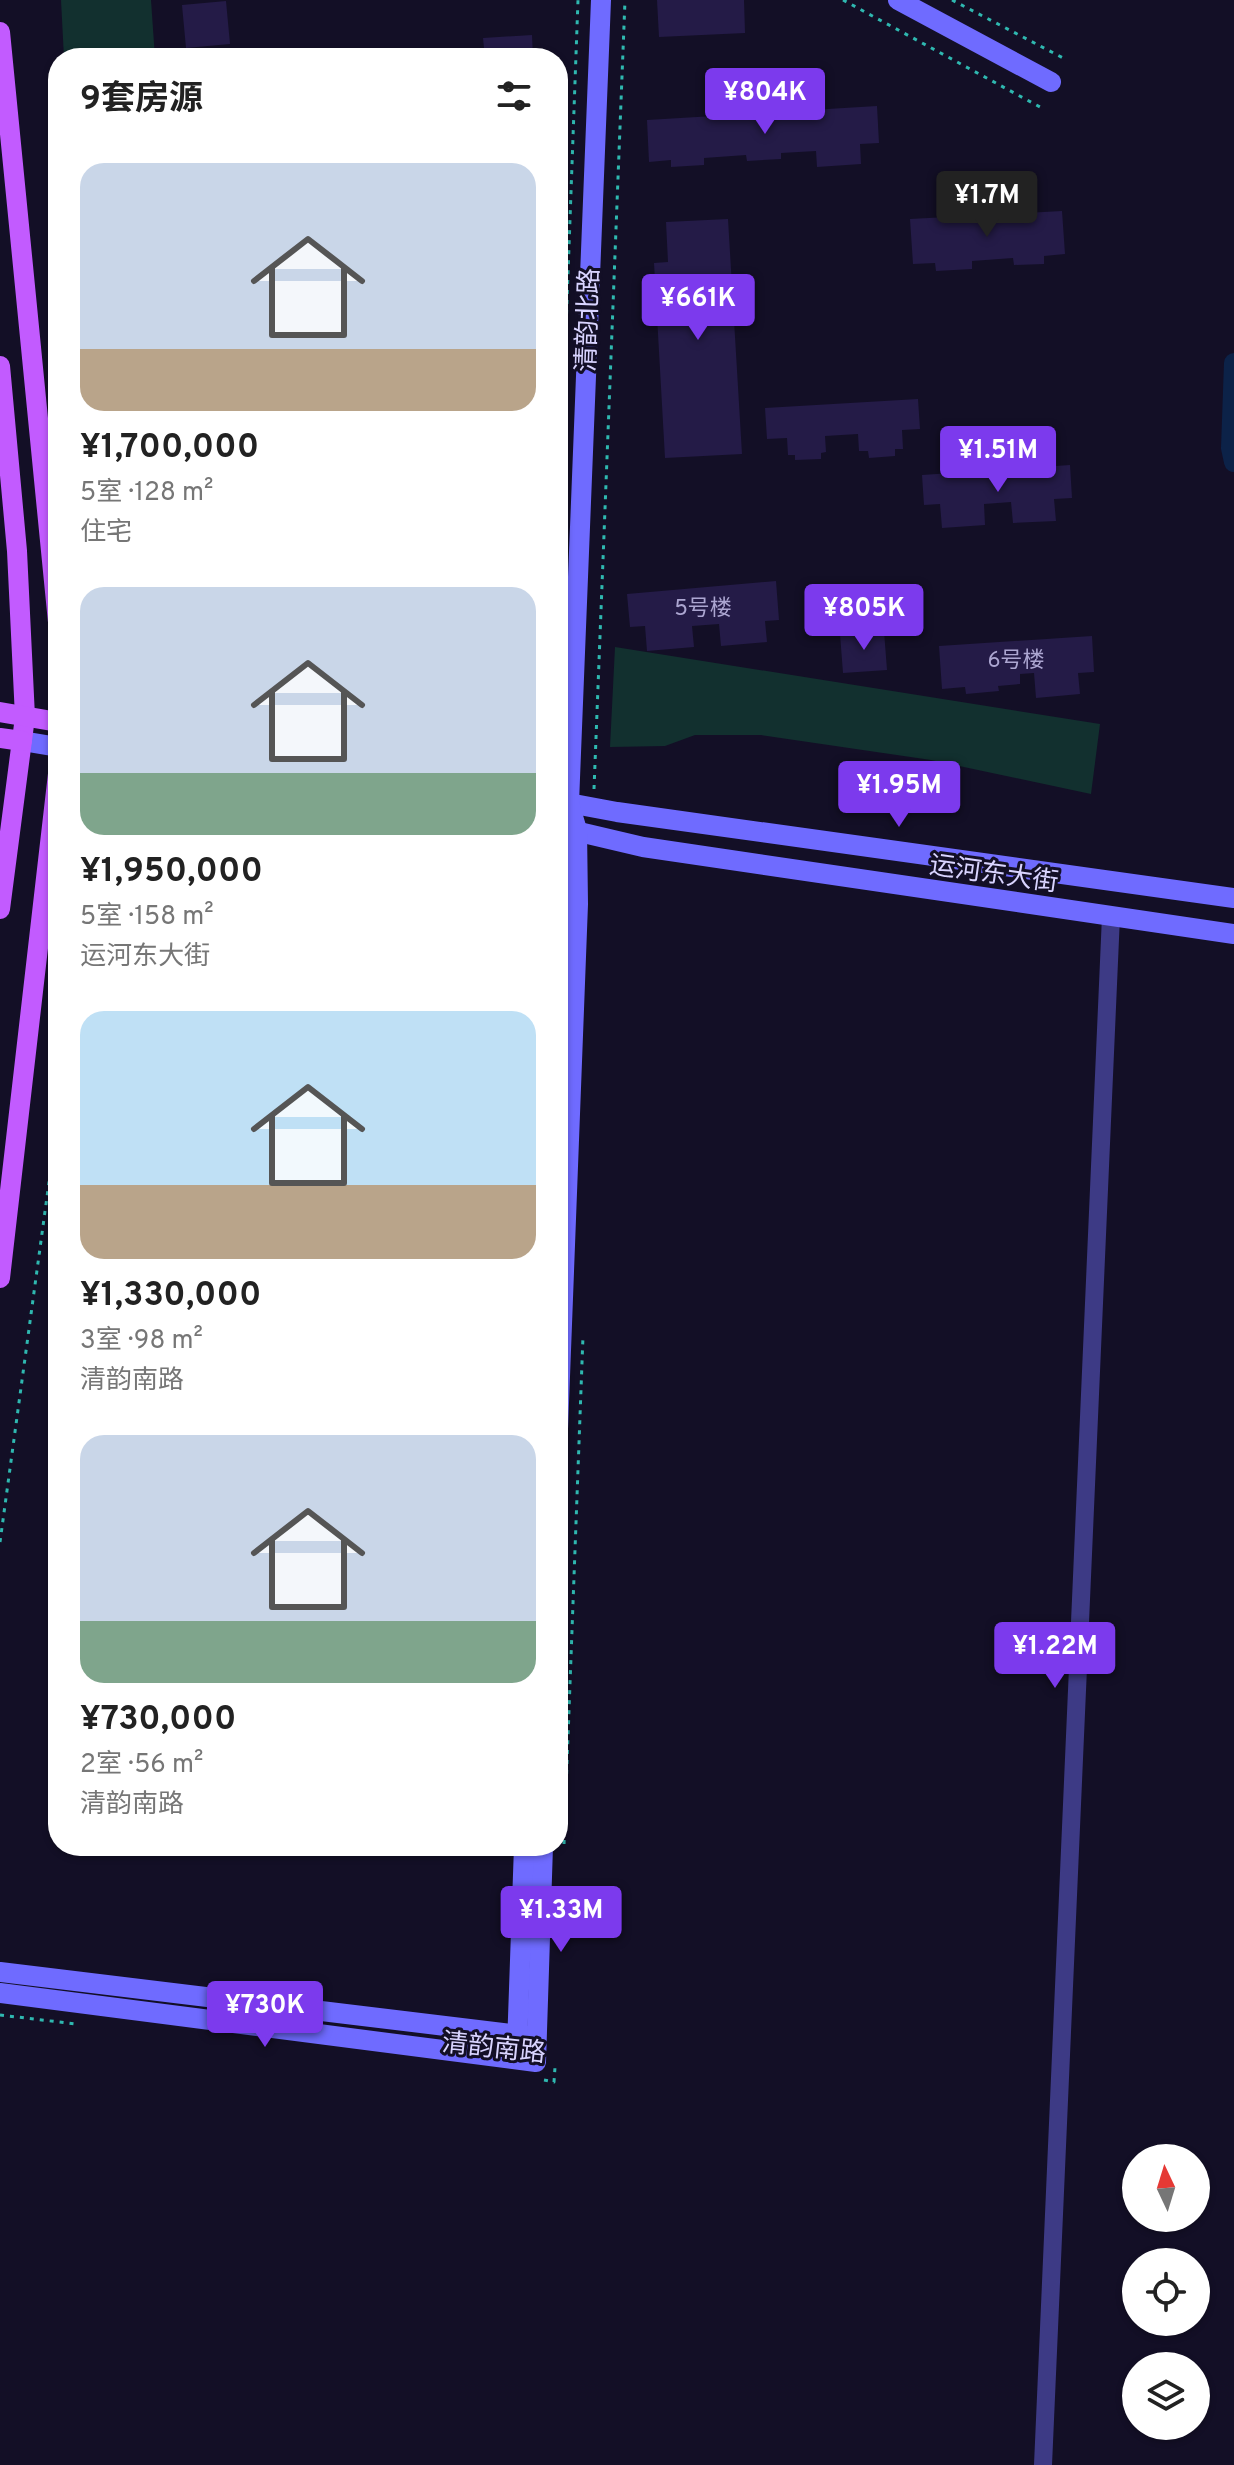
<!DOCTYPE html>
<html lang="zh">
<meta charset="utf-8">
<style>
:root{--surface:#fff;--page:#f6f6f6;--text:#222;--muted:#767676;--accent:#7c3aed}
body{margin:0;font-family:Overpass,"Noto Sans SC",sans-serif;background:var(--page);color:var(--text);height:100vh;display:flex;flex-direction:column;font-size:30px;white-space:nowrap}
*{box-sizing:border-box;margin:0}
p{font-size:26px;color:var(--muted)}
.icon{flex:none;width:44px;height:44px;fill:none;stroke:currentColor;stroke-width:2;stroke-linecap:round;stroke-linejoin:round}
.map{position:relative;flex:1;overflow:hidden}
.panel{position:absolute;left:48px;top:48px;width:520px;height:1808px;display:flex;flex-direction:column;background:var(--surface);border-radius:32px;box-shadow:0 2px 6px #0004}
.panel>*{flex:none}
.needle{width:52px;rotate:356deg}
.fabs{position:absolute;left:1122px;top:2144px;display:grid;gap:16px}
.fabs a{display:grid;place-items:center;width:88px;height:88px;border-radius:50%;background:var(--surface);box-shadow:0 2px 6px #0004;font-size:40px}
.price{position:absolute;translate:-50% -68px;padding:0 18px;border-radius:8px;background:var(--accent);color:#fff;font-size:26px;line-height:52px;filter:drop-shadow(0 2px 4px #0008)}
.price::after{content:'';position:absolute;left:50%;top:48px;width:24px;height:18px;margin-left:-12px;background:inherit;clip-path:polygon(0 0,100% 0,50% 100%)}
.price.selected{background:#222;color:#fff}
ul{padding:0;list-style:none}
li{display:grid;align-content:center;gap:16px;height:424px;padding:0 32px}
li span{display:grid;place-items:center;height:248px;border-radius:24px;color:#555}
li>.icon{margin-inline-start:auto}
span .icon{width:144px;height:144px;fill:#fffc;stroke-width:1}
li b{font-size:34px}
h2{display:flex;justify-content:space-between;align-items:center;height:96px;padding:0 32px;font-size:34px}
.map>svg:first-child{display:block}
</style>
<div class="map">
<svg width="1234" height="2465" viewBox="0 0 1234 2465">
<rect width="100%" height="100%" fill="#130f26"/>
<!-- green -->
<g fill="#12302f">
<polygon points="61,0 151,0 155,58 64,58"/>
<polygon points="615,647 1100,724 1091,794 931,760 761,735 695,735 665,746 610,747"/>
</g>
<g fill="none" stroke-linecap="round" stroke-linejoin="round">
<!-- canal -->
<polyline stroke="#0c2248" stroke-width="20" points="1234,363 1231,448 1234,462"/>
</g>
<!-- building -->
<g fill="#241b47">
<polygon points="657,0 744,0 745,33 659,37"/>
<polygon points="226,1 230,44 186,48 182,5"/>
<polygon points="532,35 533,58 485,58 483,38"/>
<polygon points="877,106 879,143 860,144 861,164 817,167 816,151 781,153 781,159 747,161 746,155 704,158 704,165 671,167 671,160 649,162 647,120"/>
<polygon points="1062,211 1065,254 1044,256 1044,264 1014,265 1013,258 972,261 972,269 936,271 935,263 913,264 910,219"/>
<polygon points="728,219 742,454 665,458 654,263 668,262 666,222"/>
<polygon points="918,399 920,429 902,430 903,449 895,449 895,456 869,458 868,451 859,451 858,434 825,436 826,452 821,453 821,459 795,460 795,455 788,455 787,438 767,439 765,408"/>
<polygon points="1070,465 1072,498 1054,499 1056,521 1013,523 1011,502 984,504 985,525 942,528 940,504 924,505 922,475"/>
<polygon points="776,581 779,620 765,621 767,642 721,646 719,624 692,626 694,647 647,651 645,626 630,627 627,594"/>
<polygon points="884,631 887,670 843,673 840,634"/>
<polygon points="1092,636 1094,672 1078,673 1080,694 1036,698 1034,673 1020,674 1020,684 998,686 999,691 966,694 965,687 942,689 939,646"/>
</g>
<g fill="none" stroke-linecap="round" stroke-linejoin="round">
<!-- path -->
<g stroke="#2fb8b0" stroke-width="3" stroke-dasharray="4 6" stroke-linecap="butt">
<polyline points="843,0 1040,107"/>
<polyline points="952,0 1065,59"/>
<polyline points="564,384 578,0"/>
<polyline points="558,533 560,491"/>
<polyline points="594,789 625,0"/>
<polyline points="0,1542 58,1116"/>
<polyline points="564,1844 583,1336"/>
<polyline points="0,2015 76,2024"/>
<polyline points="544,2080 554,2082 555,2067"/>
</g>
<!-- street -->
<polyline stroke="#3d3a85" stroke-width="18" points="1043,2465 1111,916"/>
<!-- secondary -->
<g stroke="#6f6bff" stroke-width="20">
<polyline points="898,0 1051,82"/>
<polyline points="22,741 58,747"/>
<polyline points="558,801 617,812 1234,898"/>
<polyline points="558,827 643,847 1234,934"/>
<polyline points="558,1429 578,904 577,830 569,803 601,0"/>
<polyline points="0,1972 536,2037"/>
<polyline points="0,1993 536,2062 543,1846"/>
<polyline points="517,2046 524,1846"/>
</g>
<!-- primary -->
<g stroke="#c25bff" stroke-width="20">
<polyline points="0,32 58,622"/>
<polyline points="0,366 17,551 25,717 0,909"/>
<polyline points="0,712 58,722"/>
<polyline points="0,738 22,741"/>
<polyline points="0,1278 58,774"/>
</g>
</g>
<g text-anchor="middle" stroke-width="6" stroke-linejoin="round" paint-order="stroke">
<!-- number labels -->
<g font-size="22" fill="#aca6d1">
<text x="703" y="615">5号楼</text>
<text x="1016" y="667">6号楼</text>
</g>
<!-- street labels -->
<g font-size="26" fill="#d9d4ff" stroke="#130f26">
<text transform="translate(587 320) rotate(-88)" y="9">清韵北路</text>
<text transform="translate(994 873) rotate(8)" y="9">运河东大街</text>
<text transform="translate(494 2047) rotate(6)" y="9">清韵南路</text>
</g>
</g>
</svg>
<div class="fabs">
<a><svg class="needle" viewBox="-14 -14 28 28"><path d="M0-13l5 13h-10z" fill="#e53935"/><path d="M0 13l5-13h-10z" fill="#767676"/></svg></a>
<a><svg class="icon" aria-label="locate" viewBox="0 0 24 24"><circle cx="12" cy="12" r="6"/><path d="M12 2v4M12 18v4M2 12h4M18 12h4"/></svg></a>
<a><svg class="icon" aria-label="layers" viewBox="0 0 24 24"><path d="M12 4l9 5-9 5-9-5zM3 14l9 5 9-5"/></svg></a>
</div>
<b class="price" style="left:765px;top:136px">¥804K</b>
<b class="price selected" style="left:987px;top:239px">¥1.7M</b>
<b class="price" style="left:698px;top:342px">¥661K</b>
<b class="price" style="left:998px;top:494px">¥1.51M</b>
<b class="price" style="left:864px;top:652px">¥805K</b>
<b class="price" style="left:899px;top:829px">¥1.95M</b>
<b class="price" style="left:1055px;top:1690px">¥1.22M</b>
<b class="price" style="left:561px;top:1954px">¥1.33M</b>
<b class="price" style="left:265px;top:2049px">¥730K</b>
<section class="panel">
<h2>9套房源<svg class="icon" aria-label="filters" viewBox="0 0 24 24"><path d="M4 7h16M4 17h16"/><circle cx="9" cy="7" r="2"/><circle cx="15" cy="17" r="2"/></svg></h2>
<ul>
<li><span style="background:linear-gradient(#c9d6e8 75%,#b9a48a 0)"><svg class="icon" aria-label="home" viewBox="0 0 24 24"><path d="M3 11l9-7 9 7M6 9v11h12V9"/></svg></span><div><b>¥1,700,000</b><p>5室 · 128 m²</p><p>住宅</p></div></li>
<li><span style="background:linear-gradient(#c9d6e8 75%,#7fa58c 0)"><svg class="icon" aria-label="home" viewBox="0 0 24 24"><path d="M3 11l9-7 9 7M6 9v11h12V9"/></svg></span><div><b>¥1,950,000</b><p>5室 · 158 m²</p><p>运河东大街</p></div></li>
<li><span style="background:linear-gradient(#bfe0f5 70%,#b9a48a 0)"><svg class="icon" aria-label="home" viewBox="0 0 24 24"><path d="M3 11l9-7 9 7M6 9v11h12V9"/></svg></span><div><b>¥1,330,000</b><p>3室 · 98 m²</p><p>清韵南路</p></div></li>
<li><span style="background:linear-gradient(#c9d6e8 75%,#7fa58c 0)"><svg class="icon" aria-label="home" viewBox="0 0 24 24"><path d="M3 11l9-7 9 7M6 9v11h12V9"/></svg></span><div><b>¥730,000</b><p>2室 · 56 m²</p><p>清韵南路</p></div></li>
</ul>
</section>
</div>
